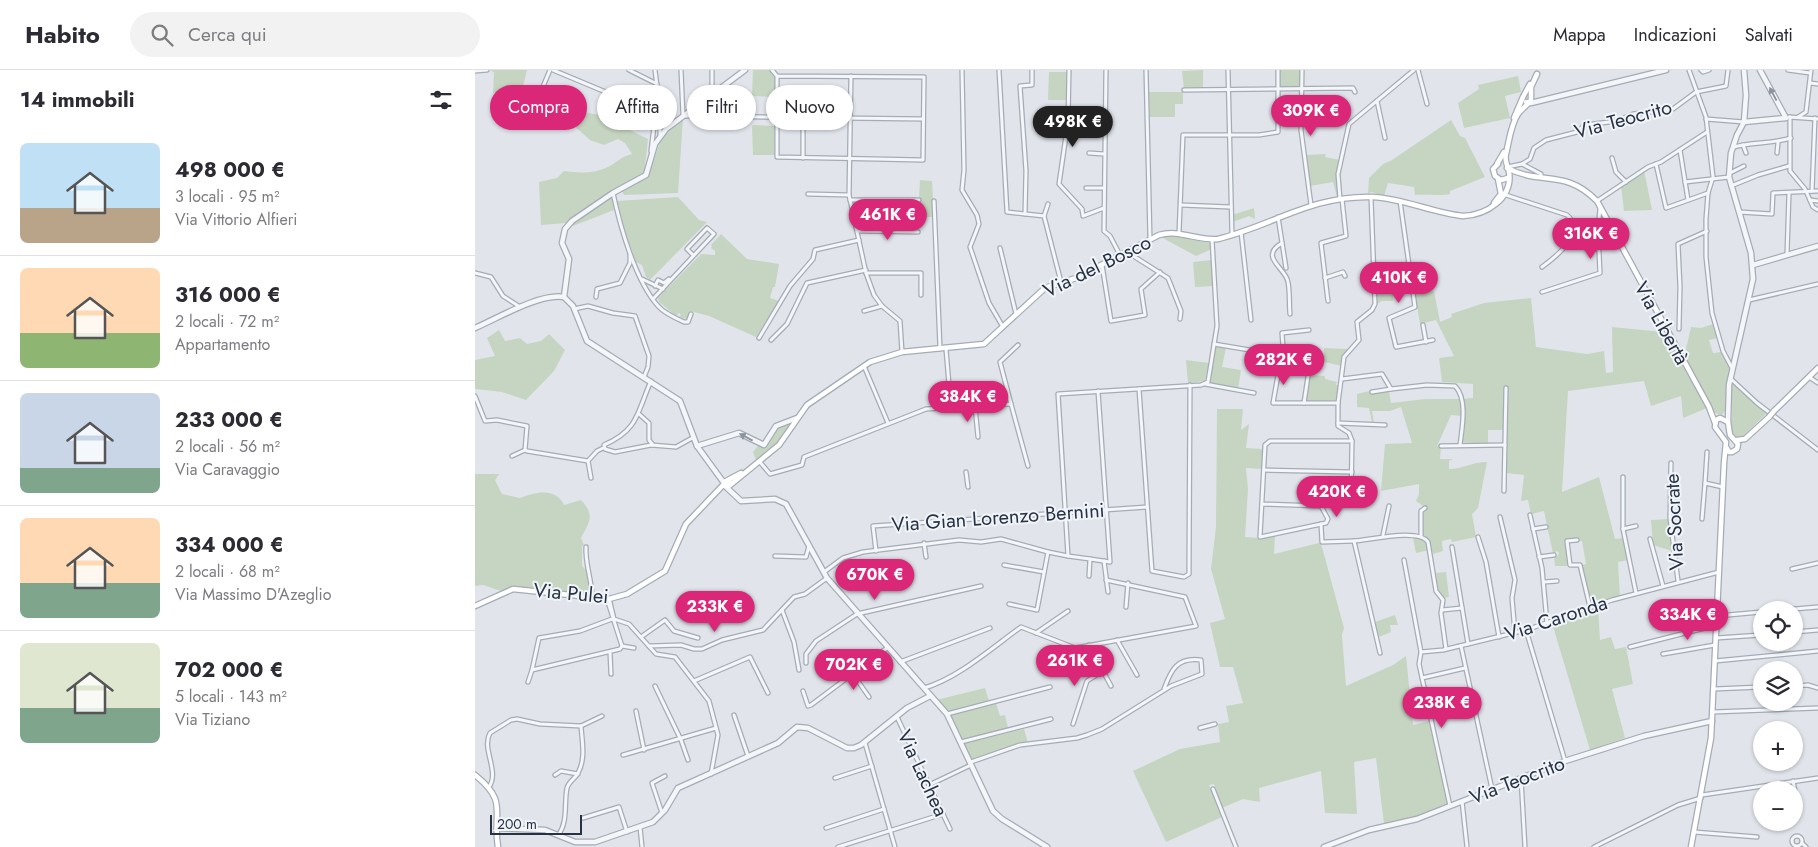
<!DOCTYPE html>
<html lang="it">
<meta charset="utf-8">
<style>
:root{--surface:#fff;--page:#f2f2f3;--text:#2b2b33;--muted:#7c7c81;--line:#e1e1e2;--accent:#db2777}
body{margin:0;font-family:Jost,sans-serif;background:var(--page);color:var(--text);height:100vh;display:flex;flex-direction:column;font-size:19px;white-space:nowrap}
*{box-sizing:border-box;margin:0}
p{font-size:16px;color:var(--muted)}
.icon{flex:none;width:28px;height:28px;fill:none;stroke:currentColor;stroke-width:2;stroke-linecap:round;stroke-linejoin:round}
.map{position:relative;flex:1;overflow:hidden}
.side{display:flex;flex-direction:column;background:var(--surface);width:475px}
.side>*{flex:none}
.guide{position:absolute;left:15px;top:15px;width:475px;height:45px;display:flex;gap:10px}
.tools{position:absolute;left:1278px;top:531px;display:grid;gap:10px}
.tools a{display:grid;place-items:center;width:50px;height:50px;border-radius:50%;background:var(--surface);box-shadow:0 1px 4px #0004;font-size:25px}
.scale{position:absolute;left:15px;bottom:12px;width:92px;box-sizing:border-box;padding-left:5px;border:2px solid #273244;border-top:0;font-size:14px;line-height:18px;white-space:nowrap;color:#273244;-webkit-text-stroke:4px #f1f4f8;paint-order:stroke}
.price{position:absolute;translate:-50% -42px;padding:0 11px;border-radius:18px;background:var(--accent);color:#fff;font-size:16px;line-height:32px;filter:drop-shadow(0 1px 2px #0008)}
.price::after{content:'';position:absolute;left:50%;top:30px;width:15px;height:11px;margin-left:-8px;background:inherit;clip-path:polygon(0 0,100% 0,50% 100%)}
.price.on{background:#222;color:#fff}
ul{padding:0;list-style:none}
li{display:flex;align-items:center;gap:15px;height:125px;padding:0 20px}
li+li{border-top:1px solid var(--line)}
li span{display:grid;place-items:center;flex:none;width:140px;height:100px;border-radius:8px;color:#555}
li>.icon{margin-inline-start:auto}
span .icon{width:60px;height:60px;fill:#fffc;stroke-width:1}
li b{font-size:21px}
h2{display:flex;justify-content:space-between;align-items:center;height:60px;padding:0 20px;font-size:21px}
.pill{padding:0 18px;border-radius:22px;background:var(--surface);box-shadow:0 1px 4px #0004;font-size:18px;line-height:45px}
.pill.on{background:var(--accent);color:#fff}
header{display:flex;align-items:center;gap:30px;box-sizing:border-box;height:70px;padding:0 25px;background:var(--surface);border-bottom:1px solid var(--line)}
header strong{font-size:24px}
nav{display:flex;gap:28px;margin-inline-start:auto;font-size:18px}
.search{width:350px;height:45px;background:var(--page);display:flex;align-items:center;gap:12px;box-sizing:border-box;padding:0 18px;border-radius:28px;color:var(--muted);font-size:19px}
main{display:flex;flex:1;min-height:0}
.map>svg:first-child{display:block}
</style>
<header>
<strong>Habito</strong>
<div class="search"><svg class="icon" aria-label="search" viewBox="0 0 24 24"><circle cx="10" cy="10" r="6"/><path d="M15 15l6 6"/></svg>Cerca qui</div>
<nav><a>Mappa</a><a>Indicazioni</a><a>Salvati</a></nav>
</header>
<main>
<section class="side">
<h2>14 immobili<svg class="icon" aria-label="filters" viewBox="0 0 24 24"><path d="M4 7h16M4 17h16"/><circle cx="9" cy="7" r="2"/><circle cx="15" cy="17" r="2"/></svg></h2>
<ul>
<li><span style="background:linear-gradient(#bfe0f5 65%,#b9a48a 0)"><svg class="icon" aria-label="home" viewBox="0 0 24 24"><path d="M3 11l9-7 9 7M6 9v11h12V9"/></svg></span><div><b>498 000 €</b><p>3 locali · 95 m²</p><p>Via Vittorio Alfieri</p></div></li>
<li><span style="background:linear-gradient(#ffd9b3 65%,#8fb573 0)"><svg class="icon" aria-label="home" viewBox="0 0 24 24"><path d="M3 11l9-7 9 7M6 9v11h12V9"/></svg></span><div><b>316 000 €</b><p>2 locali · 72 m²</p><p>Appartamento</p></div></li>
<li><span style="background:linear-gradient(#c9d6e8 75%,#7fa58c 0)"><svg class="icon" aria-label="home" viewBox="0 0 24 24"><path d="M3 11l9-7 9 7M6 9v11h12V9"/></svg></span><div><b>233 000 €</b><p>2 locali · 56 m²</p><p>Via Caravaggio</p></div></li>
<li><span style="background:linear-gradient(#ffd9b3 65%,#7fa58c 0)"><svg class="icon" aria-label="home" viewBox="0 0 24 24"><path d="M3 11l9-7 9 7M6 9v11h12V9"/></svg></span><div><b>334 000 €</b><p>2 locali · 68 m²</p><p>Via Massimo D'Azeglio</p></div></li>
<li><span style="background:linear-gradient(#dfe7d0 65%,#7fa58c 0)"><svg class="icon" aria-label="home" viewBox="0 0 24 24"><path d="M3 11l9-7 9 7M6 9v11h12V9"/></svg></span><div><b>702 000 €</b><p>5 locali · 143 m²</p><p>Via Tiziano</p></div></li>
</ul>
</section>
<div class="map">
<svg width="1343" height="777" viewBox="0 0 1343 777">
<rect width="100%" height="100%" fill="#e1e5eb"/>
<!-- green -->
<g fill="#c6d5c1">
<polygon points="14,0 52,0 47,20 28,20 27,24 18,23 19,2"/>
<polygon points="278,0 295,0 301,10 300,27 277,26"/>
<polygon points="728,0 728,18 709,19 707,1"/>
<rect x="805" y="0" width="20" height="17"/>
<polygon points="574,2 593,2 592,30 573,30"/>
<polygon points="1043,6 1046,22 1030,26 1035,48 989,58 983,33 1004,19 1003,15"/>
<polygon points="674,22 708,22 708,34 700,34 700,47 674,47"/>
<path d="M86,39L125,45L173,69L169,105L91,153L66,155L64,112L82,108L89,101C104,103 119,104 133,97C142,92 146,87 157,84L150,73L143,69L129,75L115,70L96,53L83,59L78,57L84,52Z"/>
<polygon points="208,48 203,123 149,125 147,121 174,104 187,66"/>
<path d="M976,50L985,66L990,68L1010,107L975,121V124C968,126 949,124 940,125L939,117L913,113L909,126L896,122L893,124L894,108L908,94L917,90Z"/>
<polygon points="279,55 300,56 299,85 278,85 277,56"/>
<polygon points="851,84 850,87 865,90 862,127 858,112 835,116 831,85"/>
<polygon points="1169,100 1177,140 1149,141 1146,116"/>
<polygon points="445,110 457,111 459,147 443,147"/>
<polygon points="203,127 224,150 232,152 175,210 171,207 167,195 161,192 151,165 142,131"/>
<polygon points="134,128 137,129 139,140 98,156 97,153 125,133 130,133"/>
<polygon points="779,138 780,149 774,146 758,152 757,145"/>
<polygon points="246,164 272,189 304,194 300,217 298,217 295,228 304,231 281,267 234,246 215,241 212,249 204,247 206,245 204,243 201,246 184,232 183,228 226,184 240,185 240,181 236,178 237,176 236,175"/>
<polygon points="700,165 734,172 737,179 721,186 686,167"/>
<polygon points="737,190 739,216 720,217 718,192"/>
<polygon points="901,216 918,216 918,231 907,231 902,234 903,229"/>
<polygon points="959,221 965,252 977,247 976,244 1009,233 1056,228 1061,277 1112,284 1129,281 1131,303 1138,302 1137,257 1188,262 1232,338 1208,348 1206,326 1176,336 1169,311 1093,321 1087,422 1124,407 1140,469 1148,468 1153,490 1143,492 1145,528 1137,527 1119,535 1114,531 1107,495 1111,494 1107,471 1090,470 1093,496 1080,496 1079,486 1082,487 1084,483 1082,481 1078,484 1069,441 1056,444 1053,430 1046,431 1049,405 1031,403 1032,317 1029,318 1029,360 1013,360 1013,374 987,372 987,329 998,328 998,314 967,312 964,288 979,286 961,250 945,254 940,224"/>
<polygon points="1238,254 1243,268 1234,270 1238,283 1247,282 1255,300 1250,341 1247,345 1240,343 1209,288 1216,257 1226,258"/>
<polygon points="24,260 30,271 45,268 52,274 66,271 74,264 90,280 79,301 51,330 27,322 0,319 0,290 20,286 12,268"/>
<polygon points="740,277 751,278 747,297 766,300 763,319 734,313"/>
<polygon points="849,278 874,279 867,286 867,296 849,292"/>
<polygon points="711,290 734,293 730,311 713,313"/>
<polygon points="835,305 850,306 850,309 862,312 861,315 864,315 861,330 831,332"/>
<polygon points="1257,311 1291,344 1267,367 1261,367 1257,362"/>
<path d="M895,321L896,324L914,321L916,333L950,329H984L987,346L976,345L962,376L966,377L965,389H978L974,391V399C988,399 997,392 1012,392L1003,438L997,444L1001,467L977,472L976,469L967,471L968,481L958,484L955,472L947,463V443L951,441L948,436L941,431L944,424V414L906,421L910,374L937,373L926,337L915,341H897L899,353H897L894,338L882,337V324Z"/>
<polygon points="742,339 768,339 766,360 774,354 771,378 788,379 787,399 771,398 773,419 770,467 787,468 800,465 799,484 844,473 847,477 869,558 867,565 871,616 918,595 931,586 938,655 955,651 973,735 942,747 909,754 901,688 879,692 882,744 850,743 846,701 784,718 785,732 768,729 747,738 739,714 734,715 747,747 691,772 658,701 705,679 745,672 743,654 754,652 751,636 768,633 758,597 745,597 735,553 750,549 736,499 741,457"/>
<polygon points="314,352 316,354 304,372 281,390 278,382 283,376 292,375 300,360"/>
<path d="M0,404H24L20,410L27,424L45,428C60,422 81,417 89,435L106,430C120,445 115,451 106,468L109,475L107,476V496L111,500L115,520L109,523L50,517L26,521L8,515L0,516Z"/>
<polygon points="1194,449 1198,480 1197,481 1178,475 1176,450"/>
<polygon points="938,468 946,468 952,472 954,480 941,483"/>
<polygon points="971,502 974,527 969,528 963,520 961,503"/>
<polygon points="1123,537 1125,570 1136,567 1140,579 1151,577 1158,614 1137,619 1150,668 1115,680 1077,553"/>
<polygon points="920,545 923,555 915,555 916,562 904,567 900,552"/>
<polygon points="510,618 514,631 474,642 461,630"/>
<polygon points="521,633 525,646 530,645 533,658 485,670 475,646"/>
<polygon points="549,659 553,673 542,674 499,689 495,689 488,674"/>
</g>
<g fill="none" stroke-linecap="round" stroke-linejoin="round">
<!-- minor casing -->
<g stroke="#a5acb6" stroke-width="5.5">
<g id="minor">
<polyline points="78,0 181,43"/>
<polyline points="154,0 182,14"/>
<polyline points="206,0 208,45 211,46 448,49"/>
<polyline points="297,0 302,6 449,7 448,90 302,87 302,6"/>
<polyline points="487,0 489,100 487,120 502,145 504,154 495,177 514,233 528,257"/>
<polyline points="524,0 532,142 569,146 586,212"/>
<polyline points="594,0 593,52 584,114 607,139 608,146 629,138"/>
<polyline points="631,0 629,161 635,166 645,185"/>
<polyline points="671,0 675,169"/>
<polyline points="753,0 757,165"/>
<polyline points="827,0 826,60 836,135"/>
<polyline points="943,0 952,34"/>
<polyline points="1214,0 1231,47 1238,107 1233,123 1231,149 1231,187 1237,243 1248,281 1257,298"/>
<polyline points="1226,0 1228,2 1234,0"/>
<polyline points="1313,0 1335,3"/>
<polyline points="0,1 12,0"/>
<polyline points="376,6 374,125 391,203 399,225 407,236 425,251 427,282"/>
<polyline points="1335,13 1343,14"/>
<polyline points="709,20 878,18 880,22"/>
<polyline points="237,25 237,0"/>
<polyline points="902,31 910,68"/>
<polyline points="182,43 187,53 195,55"/>
<polyline points="49,47 64,26 75,0"/>
<polyline points="1314,47 1343,49"/>
<polyline points="1315,47 1315,101 1330,119 1338,137 1343,140"/>
<polyline points="1323,47 1331,42 1336,0"/>
<polyline points="1231,49 1269,52"/>
<polyline points="185,51 185,65"/>
<polyline points="1268,75 1271,83"/>
<path d="M1259,77C1278,72 1296,74 1316,68"/>
<polyline points="1205,80 1213,130"/>
<polyline points="176,81 183,24 180,0"/>
<polyline points="614,83 629,84"/>
<polyline points="1302,83 1303,72"/>
<polyline points="328,88 328,48"/>
<polyline points="1137,88 1141,102 1151,112"/>
<polyline points="1047,94 1055,89 1059,78 1071,70 1102,62 1110,55 1142,51 1158,44 1198,39 1221,22 1251,16 1253,0"/>
<polyline points="1181,94 1191,138 1233,123"/>
<polyline points="1032,97 1047,94 1066,104 1066,107"/>
<polyline points="1255,103 1269,96"/>
<polyline points="1210,112 1254,107"/>
<polyline points="1256,116 1283,105 1314,96"/>
<polyline points="611,118 628,118"/>
<polyline points="1337,121 1340,48"/>
<path d="M138,123C145,156 160,210 183,236C189,243 200,248 209,252H213L216,244"/>
<polyline points="333,124 374,125"/>
<path d="M1031,125L1092,145C1112,162 1082,186 1067,197"/>
<polyline points="865,129 863,104 874,54 939,0"/>
<polyline points="375,130 444,130"/>
<polyline points="1335,130 1343,131"/>
<polyline points="459,131 465,278"/>
<polyline points="925,131 940,237 914,248 921,277 958,270"/>
<polyline points="1122,131 1173,97 1186,92 1232,62"/>
<polyline points="706,135 755,137"/>
<polyline points="1264,142 1297,144 1298,123 1343,121"/>
<polyline points="550,144 551,101 545,16 557,15 557,0"/>
<polyline points="569,146 573,134"/>
<polyline points="803,147 811,198"/>
<polyline points="383,161 443,162"/>
<polyline points="766,162 776,250"/>
<polyline points="704,163 708,65 784,65 803,62 803,0"/>
<path d="M807,173C783,187 811,198 813,212C815,222 814,234 815,244"/>
<polyline points="525,178 541,244"/>
<polyline points="652,182 693,208 706,241 705,249"/>
<polyline points="1312,184 1314,123"/>
<polyline points="627,195 636,251 670,245 666,219 685,202"/>
<polyline points="0,203 16,207 28,226 45,237"/>
<polyline points="391,203 446,203 446,225"/>
<polyline points="850,208 868,202 870,206"/>
<polyline points="167,209 188,219"/>
<polyline points="180,216 183,210 189,213 194,209"/>
<polyline points="1067,222 1125,203 1123,160 1125,138"/>
<polyline points="121,227 122,219 145,213 155,193 155,185"/>
<polyline points="178,229 239,164 232,158 212,179 218,185"/>
<polyline points="1274,230 1343,214"/>
<polyline points="853,231 846,173 871,166 867,129"/>
<polyline points="99,239 113,236 138,243 160,246 174,286 173,297 169,307"/>
<polyline points="389,241 407,236"/>
<polyline points="948,255 951,272"/>
<polyline points="1204,259 1205,217 1203,174 1232,161"/>
<polyline points="834,260 807,263 808,277 798,333 863,333"/>
<polyline points="284,268 315,216 338,189 340,180 384,170"/>
<polyline points="296,270 312,254 332,213 391,200"/>
<polyline points="739,274 805,285"/>
<polyline points="471,279 476,338"/>
<polyline points="389,296 413,353"/>
<polyline points="1334,307 1343,313"/>
<polyline points="1255,308 1282,333 1343,380"/>
<path d="M867,309L907,304L916,319L952,315L980,316C993,329 987,358 985,375"/>
<path d="M176,311C162,342 164,360 129,375L130,379L140,382L176,375L201,377L219,367"/>
<polyline points="730,314 779,323"/>
<polyline points="664,319 677,501 709,507 714,504 714,497 715,315"/>
<polyline points="897,322 916,319"/>
<polyline points="0,326 10,351 22,350 52,356 50,380 52,381 113,391 122,381 128,378"/>
<polyline points="829,333 835,293"/>
<polyline points="536,334 553,396"/>
<polyline points="500,336 503,367"/>
<polyline points="164,344 174,353 174,370 178,375"/>
<polyline points="863,353 910,355"/>
<polyline points="966,376 1030,375"/>
<polyline points="37,386 50,380"/>
<polyline points="113,391 116,408"/>
<polyline points="284,391 295,404 327,395 329,387 451,339 536,334 525,292 543,275"/>
<polyline points="1196,393 1195,448 1203,511"/>
<polyline points="789,400 877,402"/>
<polyline points="491,402 493,417"/>
<polyline points="1148,407 1148,459 1161,523"/>
<polyline points="1230,413 1232,382"/>
<polyline points="1029,421 1031,318"/>
<polyline points="876,431 877,371 874,363 863,356 863,333 869,287 884,270 882,252 897,240 900,234 896,127"/>
<polyline points="787,434 846,436 853,449 851,453 785,467 790,375 795,371 877,371"/>
<polyline points="1055,445 1067,498 1072,553"/>
<polyline points="1025,447 1040,510 1037,528 1040,563"/>
<polyline points="1227,449 1230,413 1248,417"/>
<polyline points="846,454 847,472 879,471"/>
<polyline points="1058,459 1071,457"/>
<polyline points="1148,459 1161,456"/>
<polyline points="908,465 914,436"/>
<polyline points="946,466 946,441 950,438"/>
<polyline points="1003,467 1011,492 1024,567"/>
<polyline points="1175,469 1188,516"/>
<polyline points="1102,470 1092,471 1095,495 1105,495 1115,537"/>
<polyline points="449,473 451,487"/>
<path d="M111,477C110,495 117,509 117,527"/>
<polyline points="977,477 993,574"/>
<polyline points="401,481 398,456 672,437"/>
<polyline points="300,486 331,487 334,476"/>
<polyline points="593,486 615,489 614,506"/>
<polyline points="1064,487 1079,485"/>
<polyline points="615,489 635,492 623,321"/>
<polyline points="929,490 946,582 944,594 975,736"/>
<polyline points="629,491 633,522"/>
<polyline points="529,495 569,502"/>
<polyline points="1317,499 1343,493"/>
<polyline points="349,502 368,488 388,482 484,470 506,472 526,469 573,482"/>
<polyline points="1069,512 1082,511"/>
<polyline points="132,529 147,576 145,579 57,600 64,568 105,561 137,549"/>
<polyline points="135,532 139,549 154,554 181,584 200,587 234,631 243,665 236,704"/>
<polyline points="534,534 562,540 573,482 593,486 583,324 726,315 733,312 742,256 737,169"/>
<polyline points="651,537 653,513"/>
<polyline points="307,540 319,572 324,600"/>
<polyline points="967,540 987,538"/>
<polyline points="1307,540 1343,537"/>
<polyline points="1242,546 1286,542"/>
<polyline points="1051,560 1090,691"/>
<polyline points="1319,562 1343,560"/>
<polyline points="561,563 593,541"/>
<polyline points="166,567 190,550 199,561 223,568"/>
<polyline points="1241,568 1286,565"/>
<polyline points="642,570 662,605"/>
<polyline points="614,575 636,616"/>
<polyline points="147,576 159,578"/>
<polyline points="174,576 206,575 219,579 227,579 247,570 288,560 319,527 330,524 352,508"/>
<polyline points="986,576 1017,719"/>
<polyline points="1155,577 1242,555"/>
<polyline points="135,582 136,604"/>
<polyline points="946,582 968,580 1051,560 1137,530 1244,502"/>
<path d="M905,583L879,471C895,470 944,458 953,472L961,521L968,530L966,543L971,579"/>
<polyline points="1188,584 1240,575"/>
<polyline points="1240,591 1343,581"/>
<polyline points="425,592 515,558"/>
<polyline points="331,593 331,584 341,571 382,544 506,516"/>
<polyline points="588,593 598,586 600,578"/>
<polyline points="378,604 394,627"/>
<polyline points="947,608 990,598"/>
<polyline points="219,611 275,587 293,623"/>
<polyline points="53,612 57,600"/>
<polyline points="180,616 206,670 213,690"/>
<polyline points="1319,616 1333,615 1343,618"/>
<path d="M449,618C482,609 518,577 546,557L600,578L721,556L710,527L631,510"/>
<polyline points="1239,619 1286,617"/>
<polyline points="328,621 333,636 336,635 412,578"/>
<polyline points="161,641 169,680"/>
<polyline points="1238,642 1343,638"/>
<polyline points="472,644 575,617"/>
<polyline points="259,645 273,686"/>
<polyline points="422,647 475,759"/>
<polyline points="598,654 612,611 628,601"/>
<polyline points="106,656 127,646"/>
<polyline points="725,658 740,654"/>
<polyline points="486,672 576,649"/>
<polyline points="390,673 420,777"/>
<polyline points="148,685 241,658"/>
<path d="M496,692L545,675L602,668L612,665L627,659L696,616L727,604L726,590C702,587 696,600 689,619"/>
<polyline points="80,705 86,701 103,704"/>
<polyline points="360,708 397,696"/>
<polyline points="1046,708 1050,777"/>
<polyline points="1318,711 1321,726"/>
<polyline points="454,715 496,695"/>
<path d="M14,717C25,701 6,679 15,663L36,650L42,649L65,654L106,656"/>
<polyline points="738,719 761,777"/>
<polyline points="1227,725 1343,708"/>
<polyline points="987,731 992,777"/>
<polyline points="187,743 177,713 190,706"/>
<polyline points="108,748 144,737 152,762"/>
<polyline points="165,757 167,777"/>
<polyline points="351,758 409,739"/>
<polyline points="1219,762 1282,767"/>
<path d="M84,764C93,751 89,733 92,718C94,711 100,709 103,703C111,689 107,671 106,656"/>
<circle cx="1322" cy="771" r="5"/>
<polyline points="1327,773 1331,777"/>
<polyline points="363,777 468,744"/>
<polyline points="1119,777 1203,735 1226,728"/>
</g>
</g>
<!-- tertiary casing -->
<g stroke="#a5acb6" stroke-width="7">
<g id="tertiary">
<polyline points="1051,32 1056,33 1191,0"/>
<polyline points="1269,52 1311,48 1285,0"/>
<polyline points="1278,195 1343,176"/>
<polyline points="89,227 94,189 87,173 90,159 97,151 138,123 171,105 180,74 191,59 270,0"/>
<path d="M0,258C23,248 65,223 89,227L98,236L112,271L205,331L222,376L249,413"/>
<polyline points="1253,352 1254,315 1278,209 1276,183 1254,107 1256,83 1262,65 1269,52 1271,25 1269,0"/>
<polyline points="222,376 264,363 289,375 301,356 322,348"/>
<polyline points="250,416 266,431 300,429 311,434 352,508 472,644 518,741 527,749 572,777"/>
<polyline points="22,758 70,760 100,772 120,772 178,752 190,740 203,718 303,673 322,657 333,658 372,678 379,678 386,675 432,638 455,626"/>
<polyline points="849,777 894,760 942,749 1090,691 1169,666 1237,651"/>
</g>
</g>
<!-- secondary casing -->
<g stroke="#a5acb6" stroke-width="7">
<g id="secondary">
<polyline points="1049,25 1055,14"/>
<polyline points="1039,48 1048,27"/>
<polyline points="1022,94 1029,82"/>
<polyline points="1023,94 1018,99 1020,106 1026,110 1033,108"/>
<path d="M1032,98C1067,116 1089,98 1122,131L1234,337L1240,353"/>
<polyline points="1019,133 1026,124 1023,109"/>
<polyline points="1299,341 1343,298"/>
<polyline points="1262,370 1270,369 1294,347"/>
<polyline points="251,411 266,403"/>
<path d="M255,415L254,411L249,412L250,416H254L304,375L332,335L395,292L427,282L509,274L570,218L601,208L684,165C704,159 722,171 743,169C797,156 837,125 897,127C928,128 957,143 988,146C1012,145 1038,128 1034,102C1033,95 1029,92 1031,84C1034,71 1036,54 1043,44C1047,38 1053,35 1056,30V17L1062,4"/>
<polyline points="0,536 38,519 134,529 152,524 190,501 211,454 249,414"/>
<path d="M0,705C34,732 17,742 23,777"/>
<polyline points="1216,777 1236,668 1249,393 1251,372 1240,357 1241,350 1245,348 1253,352 1255,365 1263,374 1262,379 1257,382 1254,382 1251,377"/>
</g>
</g>
<!-- minor -->
<use href="#minor" stroke="#f4f6f9" stroke-width="3"/>
<!-- tertiary -->
<use href="#tertiary" stroke="#f4f6f9" stroke-width="4.5"/>
<!-- secondary -->
<use href="#secondary" stroke="#fff" stroke-width="4.5"/>
<!-- secondary-bridge casing -->
<g stroke="#a5acb6" stroke-width="7" stroke-linecap="butt">
<polyline id="secondary-bridge" points="1294,347 1299,341"/>
</g>
<!-- secondary-bridge -->
<use href="#secondary-bridge" stroke="#fff" stroke-width="4.5"/>
</g>
<!-- one-way arrows -->
<defs><path id="oneway-solid" d="M-6-.8H1V-3.2L6.5 0L1 3.2V.8H-6Z" transform="scale(1.25)"/></defs>
<g fill="#8e949e">
<use href="#oneway-solid" transform="translate(1298 24) rotate(-118)"/>
<use href="#oneway-solid" transform="translate(271 367) rotate(-152)"/>
</g>
<g text-anchor="middle" stroke-width="4" stroke-linejoin="round" paint-order="stroke">
<!-- street labels -->
<g font-size="20" fill="#273244" stroke="#f1f4f8">
<text transform="translate(1148 49) rotate(-15)" y="7">Via Teocrito</text>
<text transform="translate(622 196) rotate(-26)" y="7">Via del Bosco</text>
<text transform="translate(1187 253) rotate(61)" y="7">Via Libertà</text>
<text transform="translate(523 447) rotate(-4)" y="7">Via Gian Lorenzo Bernini</text>
<text transform="translate(1199 452) rotate(-93)" y="7">Via Socrate</text>
<text transform="translate(96 523) rotate(5)" y="7">Via Pulei</text>
<text transform="translate(1081 548) rotate(-18)" y="7">Via Caronda</text>
<text transform="translate(448 703) rotate(65)" y="7">Via Lachea</text>
<text transform="translate(1042 710) rotate(-21)" y="7">Via Teocrito</text>
</g>
</g>
</svg>
<div class="tools">
<a><svg class="icon" aria-label="locate" viewBox="0 0 24 24"><circle cx="12" cy="12" r="6"/><path d="M12 2v4M12 18v4M2 12h4M18 12h4"/></svg></a>
<a><svg class="icon" aria-label="layers" viewBox="0 0 24 24"><path d="M12 4l9 5-9 5-9-5zM3 14l9 5 9-5"/></svg></a>
<a>+</a>
<a>−</a>
</div>
<div class="scale">200 m</div>
<b class="price" style="left:836px;top:67px">309K €</b>
<b class="price on" style="left:598px;top:78px">498K €</b>
<b class="price" style="left:413px;top:171px">461K €</b>
<b class="price" style="left:1116px;top:190px">316K €</b>
<b class="price" style="left:924px;top:234px">410K €</b>
<b class="price" style="left:809px;top:316px">282K €</b>
<b class="price" style="left:493px;top:353px">384K €</b>
<b class="price" style="left:862px;top:448px">420K €</b>
<b class="price" style="left:400px;top:531px">670K €</b>
<b class="price" style="left:240px;top:563px">233K €</b>
<b class="price" style="left:1213px;top:571px">334K €</b>
<b class="price" style="left:600px;top:617px">261K €</b>
<b class="price" style="left:379px;top:621px">702K €</b>
<b class="price" style="left:967px;top:659px">238K €</b>
<div class="guide">
<a class="pill on">Compra</a>
<a class="pill">Affitta</a>
<a class="pill">Filtri</a>
<a class="pill">Nuovo</a>
</div>
</div>
</main>
